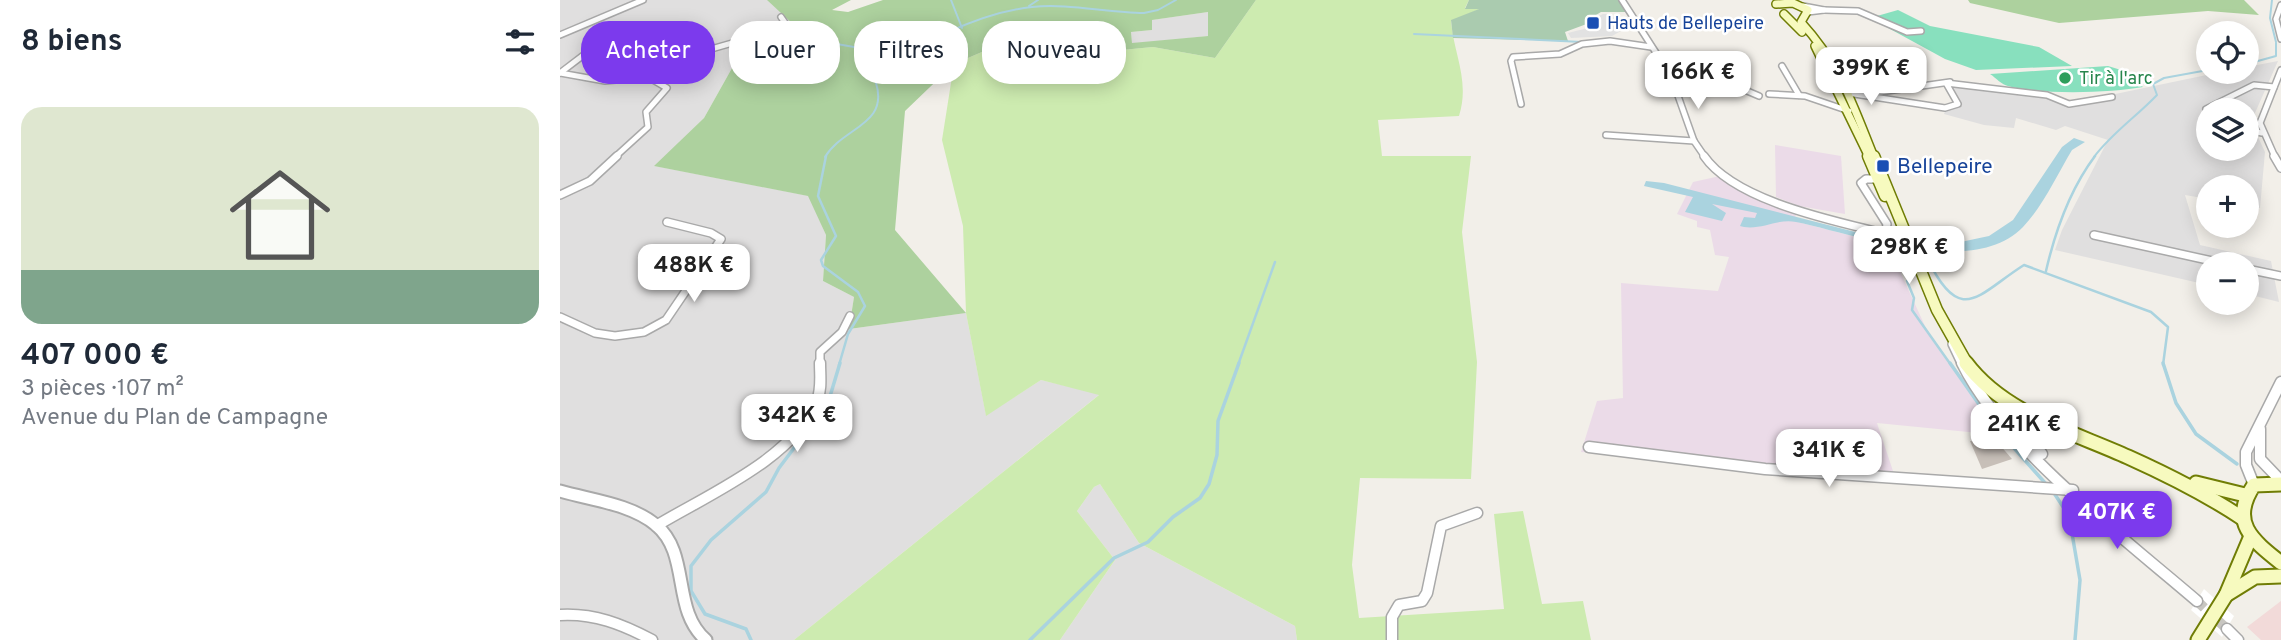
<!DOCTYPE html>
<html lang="fr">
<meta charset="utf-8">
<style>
:root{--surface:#fff;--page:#f6f6f7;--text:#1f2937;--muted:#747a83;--accent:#7c3aed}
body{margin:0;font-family:Overpass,sans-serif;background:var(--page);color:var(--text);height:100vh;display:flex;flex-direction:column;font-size:26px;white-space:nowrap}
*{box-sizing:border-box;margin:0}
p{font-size:23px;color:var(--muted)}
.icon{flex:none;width:38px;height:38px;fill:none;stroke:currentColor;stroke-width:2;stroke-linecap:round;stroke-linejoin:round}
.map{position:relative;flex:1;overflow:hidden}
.drawer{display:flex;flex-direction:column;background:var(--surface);width:560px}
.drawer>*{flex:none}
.top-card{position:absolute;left:21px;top:21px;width:665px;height:63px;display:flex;gap:14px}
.buttons{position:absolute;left:1636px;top:21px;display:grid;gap:14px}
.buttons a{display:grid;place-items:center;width:63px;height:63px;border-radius:50%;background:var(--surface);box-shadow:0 4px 18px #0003;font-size:35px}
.price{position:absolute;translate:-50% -60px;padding:0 16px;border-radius:14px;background:#fff;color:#222;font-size:23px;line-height:46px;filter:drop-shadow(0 2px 4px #0008)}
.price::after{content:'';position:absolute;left:50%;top:42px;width:21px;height:16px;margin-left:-10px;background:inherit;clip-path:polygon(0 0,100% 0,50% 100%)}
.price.selected{background:var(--accent);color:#fff}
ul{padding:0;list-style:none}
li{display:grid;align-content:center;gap:14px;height:371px;padding:0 21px}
li span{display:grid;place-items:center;height:217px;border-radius:21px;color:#555}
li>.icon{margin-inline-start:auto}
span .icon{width:126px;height:126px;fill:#fffc;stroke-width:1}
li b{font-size:30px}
h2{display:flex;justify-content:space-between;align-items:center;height:84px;padding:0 21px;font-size:30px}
.pill{padding:0 24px;border-radius:28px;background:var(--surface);box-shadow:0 4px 18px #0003;font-size:24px;line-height:63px}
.pill.selected{background:var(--accent);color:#fff}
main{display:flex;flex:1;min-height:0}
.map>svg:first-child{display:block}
</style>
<main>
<section class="drawer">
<h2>8 biens<svg class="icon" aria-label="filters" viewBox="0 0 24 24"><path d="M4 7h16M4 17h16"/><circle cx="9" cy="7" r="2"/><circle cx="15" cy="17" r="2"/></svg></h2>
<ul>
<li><span style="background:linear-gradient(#dfe7d0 75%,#7fa58c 0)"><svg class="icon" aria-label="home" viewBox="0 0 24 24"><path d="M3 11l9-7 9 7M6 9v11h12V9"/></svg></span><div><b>407 000 €</b><p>3 pièces · 107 m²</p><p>Avenue du Plan de Campagne</p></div></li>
</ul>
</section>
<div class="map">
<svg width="1721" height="640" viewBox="0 0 1721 640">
<rect width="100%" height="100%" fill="#f2efe9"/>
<!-- residential -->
<g fill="#e0dfdf" fill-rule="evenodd">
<polygon points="0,0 208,0 235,25 190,36 144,118 95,166 249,196 266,235 263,281 294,297 289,329 406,313 426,415 481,380 540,394 234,640 0,640"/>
<polygon points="648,12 648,36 572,44 571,32 592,30 591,20"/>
<path d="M1718,61L1691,122L1705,152L1700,208L1687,206V187H1648V199L1625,195L1640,245L1711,261L1719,302L1687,294V264H1648V285L1495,250L1502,230L1548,140L1505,126L1496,130L1456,118L1454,128L1424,125L1384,114L1387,107L1395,103L1386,84L1461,92L1512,103L1661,72H1687V67ZM1648,110H1687V149H1648Z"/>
<polygon points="540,484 579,543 735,626 737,640 500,640 555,560 517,511 534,487"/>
</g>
<!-- commercial -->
<polygon fill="#f2dad9" points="1721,601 1721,640 1701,640 1687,627"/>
<!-- industrial -->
<g fill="#ebdbe8">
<polygon points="1215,145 1281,156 1285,214 1239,206 1216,197"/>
<polygon points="1160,176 1236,215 1234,221 1320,243 1319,247 1338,255 1338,267 1370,337 1439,435 1317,423 1334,474 1021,452 1037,401 1063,398 1061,283 1158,291 1169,257 1155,255 1150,230 1137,227 1137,221 1117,214 1133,182"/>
</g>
<!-- grass -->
<path fill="#cdebb0" d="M696,0H909L905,8L920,9L891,21C894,55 910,81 899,116L818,120L822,156H911L902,232L917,362L911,479L800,478L792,565L799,618L944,609L934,514L963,511L982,604L1023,601L1031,640H737L735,626L579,543L540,484L534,487L517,511L555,560L500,640H234L539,395L481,380L426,416L406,313L403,226L382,140L394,64L452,39L515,24L520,54L593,47L655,58Z"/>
<!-- forest -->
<g fill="#add19e" fill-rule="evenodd">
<path d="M207,0H291L272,10L288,12L323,0H696L655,58L593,47L520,54L514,24L452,39L394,64L345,111L335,230L406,313L289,329L294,297L263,281L266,235L248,196L94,166L144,118L190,36L234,25ZM648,12V36L572,43L571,32L592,30V20Z"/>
<polygon points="1408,0 1684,0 1699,15 1648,11 1499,23 1410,3"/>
</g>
<!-- cemetery -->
<polygon fill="#aacbaf" points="909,0 1060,0 1067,12 1041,12 1031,18 1032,22 1005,32 1008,41 893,38 891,20 919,9 905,9"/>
<!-- pitch -->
<g fill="#88e0be">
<polygon points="1338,10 1370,26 1479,47 1512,66 1416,70 1385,59 1310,18"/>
<path d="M1548,66L1561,70L1583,87C1551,93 1480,95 1448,86C1442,85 1436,78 1430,74Z"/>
</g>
<!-- parking -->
<polygon fill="#e2e2e2" points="1043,14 1052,14 1061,31 1052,36 1011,38 1008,33 1035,26 1035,18"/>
<!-- water -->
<path fill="#aad3df" d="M1514,138L1525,142L1512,150C1497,175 1483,206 1463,227C1413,279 1295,234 1236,222C1219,218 1202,230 1184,227L1180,226L1184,217L1195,218L1197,213L1152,204L1166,213L1162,221L1125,212L1133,197L1084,186L1086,181L1104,183L1311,236L1358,244L1396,243L1429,236L1453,220L1502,147Z"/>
<!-- pier -->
<polygon fill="#fff" points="1644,589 1674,616 1662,637 1631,610"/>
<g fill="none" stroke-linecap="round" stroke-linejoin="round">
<!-- stream-far2 -->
<g stroke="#aad3df" stroke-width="2">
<polyline points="391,0 402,28"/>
<polyline points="1712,0 1710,18 1716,42"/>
<polyline points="469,6 478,0"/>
<polyline points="854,34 1022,42"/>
<polyline points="254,40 311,50 320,72"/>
<polyline points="1687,64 1716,56 1716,43"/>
<path d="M265,157C283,127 329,125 316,83C344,45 425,12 472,7C509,3 547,13 584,13L598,10L616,0"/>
<path d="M1534,157C1552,133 1576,117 1597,95L1593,84L1604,78L1648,70"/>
</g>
<!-- stream-far1 -->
<g stroke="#aad3df" stroke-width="2.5">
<polyline points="266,156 258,196 276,236 261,260 263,266 298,292 305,306 288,334 279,365"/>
<path d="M1367,258C1401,328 1418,294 1464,265L1591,312L1608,327L1603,365"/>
<path d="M1486,271C1495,232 1511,188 1535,156"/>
<polyline points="1347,281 1354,298 1352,310 1391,365"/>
<polyline points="678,365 715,262"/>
</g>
<!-- stream -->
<g stroke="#aad3df" stroke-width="3.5">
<polyline points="1390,363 1430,420"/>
<polyline points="1603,363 1616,403 1636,434 1677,464"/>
<polyline points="1446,439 1486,484"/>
<polyline points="1494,493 1509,516 1520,580 1515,640"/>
<polyline points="191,640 186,629 145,614 131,591 131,566 151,540 206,492 219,468 268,403 280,363"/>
<polyline points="470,640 554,558 588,542 613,517 640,498 649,484 657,455 658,421 679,363"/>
</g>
</g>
<!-- building -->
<polygon fill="#c7bfb8" points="1410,441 1439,444 1452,459 1422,469"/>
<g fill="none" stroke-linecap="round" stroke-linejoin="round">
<!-- minor-tunnel -->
<polyline stroke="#c8c6c1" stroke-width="10" stroke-dasharray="10 4.5" stroke-linecap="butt" points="1637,601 1667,629"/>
<!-- minor-far2 casing -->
<g stroke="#a9a9a9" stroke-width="8">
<g id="minor-far2">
<polyline points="1062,0 1111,76 1134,141 1145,157"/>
<polyline points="1721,5 1716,19 1721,39"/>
<polyline points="1243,6 1264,10 1248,12"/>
<polyline points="1264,10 1298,11 1347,32 1361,31"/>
<polyline points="0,35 83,0"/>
<polyline points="1101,61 1169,68"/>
<polyline points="1222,66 1239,95"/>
<polyline points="0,73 45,81 88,77 107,88 86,112 88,127 55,157"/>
<polyline points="0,73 42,41"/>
<polyline points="72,76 106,62 228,27 221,17"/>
<polyline points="1111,76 1166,82 1199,96"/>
<polyline points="1288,93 1385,108 1398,104 1386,83 1487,95 1509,104 1552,97"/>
<polyline points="1313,93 1390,82"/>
<polyline points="1209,94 1245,96 1289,111"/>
<polyline points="961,104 951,61 953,57 1000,54 1022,44 1050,41 1091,47"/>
<polyline points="1648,113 1646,109 1694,85 1714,87"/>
<polyline points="1687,130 1702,133"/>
<polyline points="1046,135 1134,141"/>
<polyline points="1715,157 1700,123 1721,70"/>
</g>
</g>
<!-- minor-far1 casing -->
<g stroke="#a9a9a9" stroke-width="10">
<g id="minor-far1">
<path d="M1144,156C1174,200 1270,220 1319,232L1326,231L1327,224L1301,183L1306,179H1322"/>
<polyline points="1714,156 1721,168"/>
<polyline points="0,195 30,181 57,156"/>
<polyline points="1534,235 1666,264"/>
<polyline points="1687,269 1721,276"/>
<polyline points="0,317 35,333 55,336 84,332 106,320 161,239 151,233 107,222"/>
<polyline points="1392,344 1402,365"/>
<polyline points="260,365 260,352 282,332 290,316"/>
</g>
</g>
<!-- minor casing -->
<g stroke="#a9a9a9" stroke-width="13">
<g id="minor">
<path d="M1402,363C1443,447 1565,539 1637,601"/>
<polyline points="1448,427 1465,433 1482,454"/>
<polyline points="1700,429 1700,459 1721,481"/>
<polyline points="1029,447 1205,469 1513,490"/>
<polyline points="1694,485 1686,465 1686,452 1721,382"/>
<path d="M96,526C147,495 233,459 257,401C262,389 260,376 260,363"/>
<path d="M0,615C34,613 62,624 92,640"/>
<polyline points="1667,629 1678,640"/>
<polyline points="832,640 832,617 839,605 862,601 867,593 881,526 917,513"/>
</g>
</g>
<!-- tertiary casing -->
<g stroke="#a9a9a9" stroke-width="15">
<path id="tertiary" d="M0,491C31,500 71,504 96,525C131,554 111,610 146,640"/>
</g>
<!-- secondary-far2 casing -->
<g stroke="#707d05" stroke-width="10">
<g id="secondary-far2">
<path d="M1216,4L1233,3L1248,10L1241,22C1281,66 1292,103 1314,157"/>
<polyline points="1224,14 1242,32"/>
<polyline points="1255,46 1309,157"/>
</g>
</g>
<!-- secondary-far1 casing -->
<g stroke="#707d05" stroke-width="13">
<g id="secondary-far1">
<polyline points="1308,156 1325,196"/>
<polyline points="1314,156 1377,310 1408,365"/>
</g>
</g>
<!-- secondary casing -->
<g stroke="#707d05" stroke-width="17">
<g id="secondary">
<path d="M1406,363C1444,414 1513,432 1568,457C1608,475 1646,494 1682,518"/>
<polyline points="1636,483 1685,495"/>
<path d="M1721,484L1694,485C1669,522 1692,540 1721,563"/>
<polyline points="1666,595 1695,577 1721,576"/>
<polyline points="1638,640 1666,595 1691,536"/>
</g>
</g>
<!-- minor-far2 -->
<use href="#minor-far2" stroke="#fff" stroke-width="5"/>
<!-- minor-far1 -->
<use href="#minor-far1" stroke="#fff" stroke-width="7"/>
<!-- minor -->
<use href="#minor" stroke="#fff" stroke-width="10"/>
<!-- tertiary -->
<use href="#tertiary" stroke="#fff" stroke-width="11"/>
<!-- secondary-far2 -->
<use href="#secondary-far2" stroke="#f7fabf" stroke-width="7"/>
<!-- secondary-far1 -->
<use href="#secondary-far1" stroke="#f7fabf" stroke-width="10"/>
<!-- secondary -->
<use href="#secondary" stroke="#f7fabf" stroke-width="13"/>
</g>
<!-- markers -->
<g fill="#1a4fb4" stroke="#fff" stroke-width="2.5">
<rect x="1026" y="16" width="14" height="14" rx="3.5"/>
<rect x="1316" y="159" width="14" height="14" rx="3.5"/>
</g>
<circle fill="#2e9e5b" stroke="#fff" stroke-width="2.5" cx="1505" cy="78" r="7"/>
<g text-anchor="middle" stroke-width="5" stroke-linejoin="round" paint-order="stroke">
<!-- far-transit labels -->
<g font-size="18" fill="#164399" stroke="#fff" text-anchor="start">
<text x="1047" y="29">Hauts de Bellepeire</text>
</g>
<!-- far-leisure labels -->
<g font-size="18" fill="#27864d" stroke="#fff" text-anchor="start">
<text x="1519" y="84">Tir à l'arc</text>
</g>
<!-- transit labels -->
<g font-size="21" fill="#164399" stroke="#fff" text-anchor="start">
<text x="1337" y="173">Bellepeire</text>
</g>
</g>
</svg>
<div class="buttons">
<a><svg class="icon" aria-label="locate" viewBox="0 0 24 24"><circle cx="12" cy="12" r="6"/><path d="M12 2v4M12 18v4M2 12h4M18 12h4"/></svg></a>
<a><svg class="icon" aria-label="layers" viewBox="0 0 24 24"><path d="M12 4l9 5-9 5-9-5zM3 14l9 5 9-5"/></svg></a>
<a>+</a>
<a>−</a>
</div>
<b class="price" style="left:1311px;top:107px">399K €</b>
<b class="price" style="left:1138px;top:111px">166K €</b>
<b class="price" style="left:1349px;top:286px">298K €</b>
<b class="price" style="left:134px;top:304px">488K €</b>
<b class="price" style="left:237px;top:454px">342K €</b>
<b class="price" style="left:1464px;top:463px">241K €</b>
<b class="price" style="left:1269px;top:489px">341K €</b>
<b class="price selected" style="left:1557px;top:551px">407K €</b>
<div class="top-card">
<a class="pill selected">Acheter</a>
<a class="pill">Louer</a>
<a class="pill">Filtres</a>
<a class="pill">Nouveau</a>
</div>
</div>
</main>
